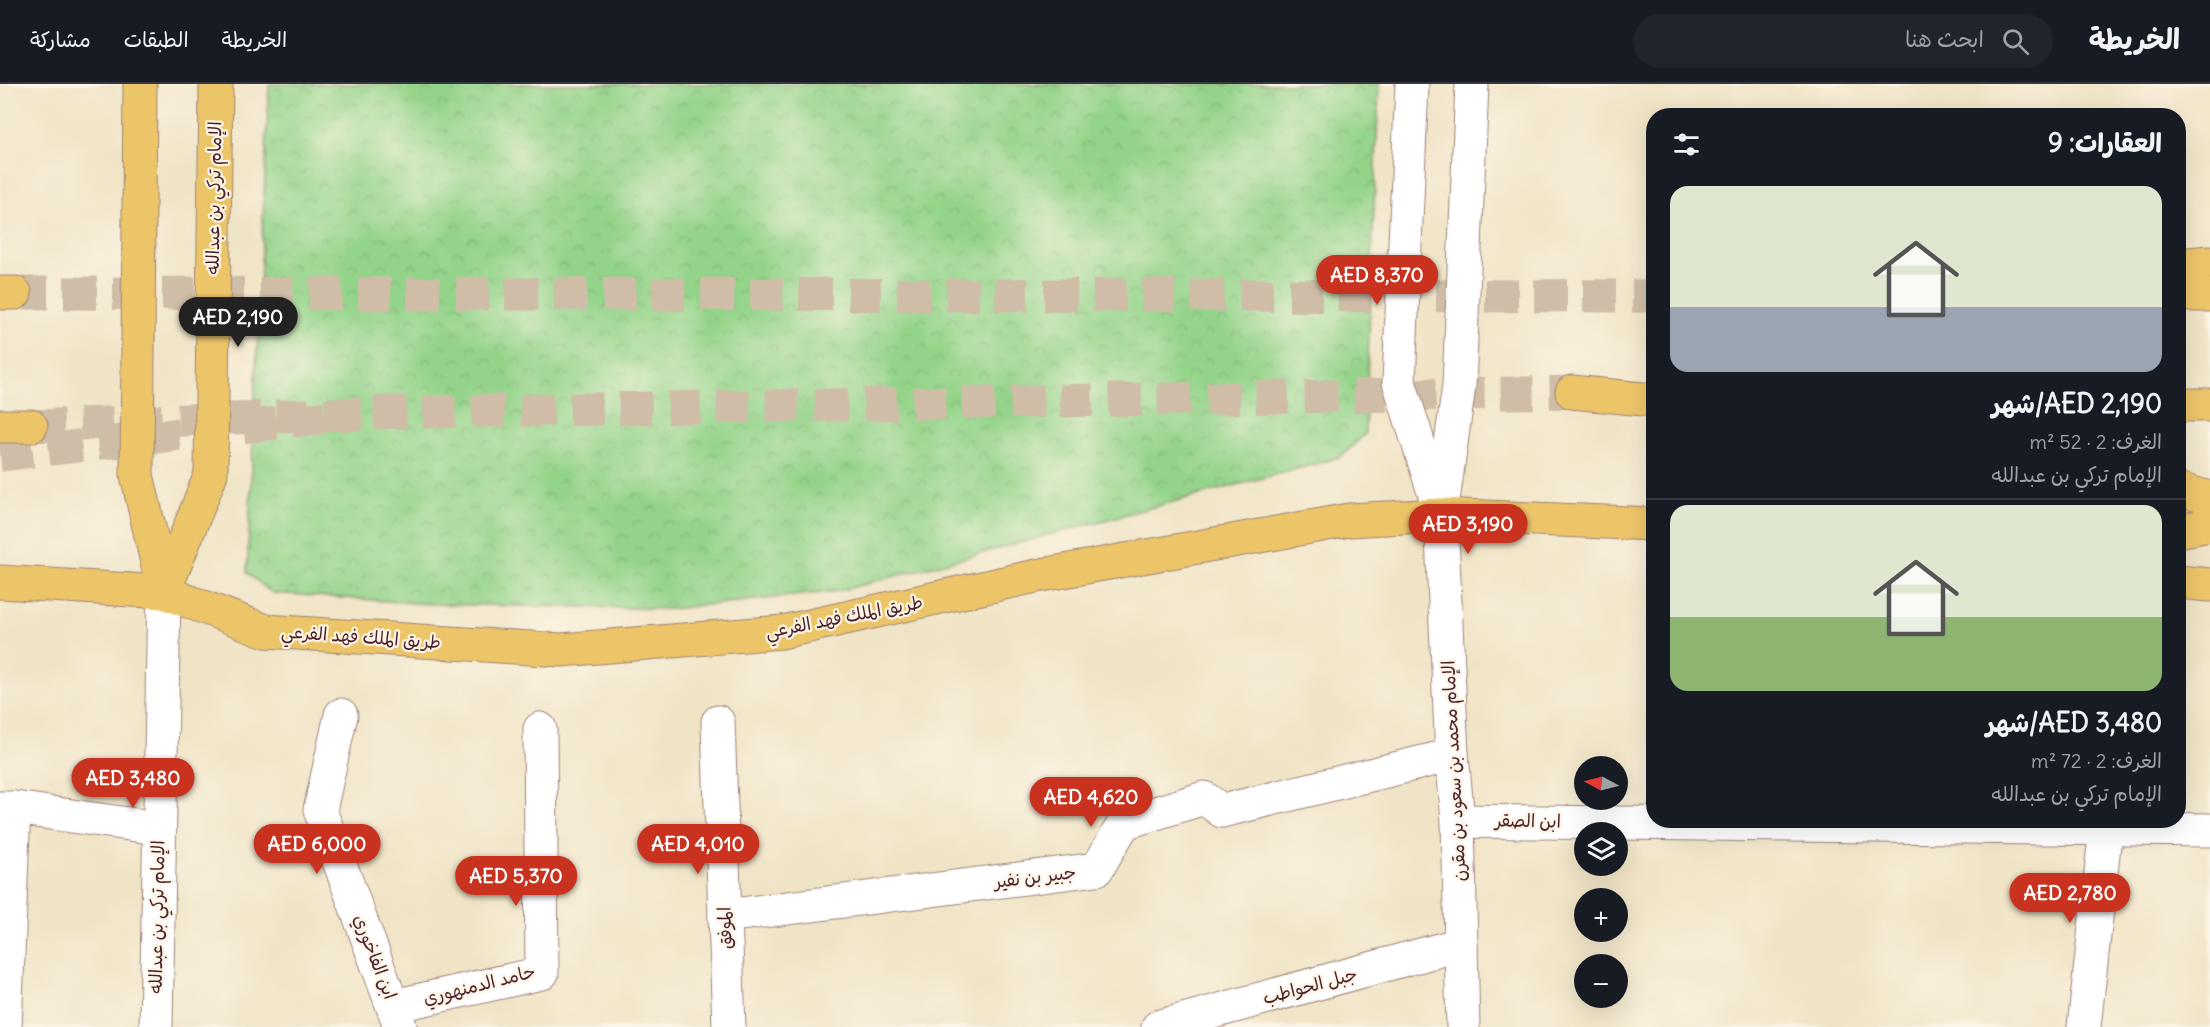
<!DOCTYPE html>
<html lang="ar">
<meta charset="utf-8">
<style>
:root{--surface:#171b24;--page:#20242c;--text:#f1f3f6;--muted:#9ea1a6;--line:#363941;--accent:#c8321e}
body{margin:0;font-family:Delius,"Playpen Sans Arabic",sans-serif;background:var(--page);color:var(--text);direction:rtl;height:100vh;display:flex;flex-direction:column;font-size:22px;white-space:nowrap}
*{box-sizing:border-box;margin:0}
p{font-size:20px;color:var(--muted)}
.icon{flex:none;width:33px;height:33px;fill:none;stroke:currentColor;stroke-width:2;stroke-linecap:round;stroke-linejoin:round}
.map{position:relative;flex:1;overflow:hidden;direction:ltr}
.side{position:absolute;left:1646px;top:24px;width:540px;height:720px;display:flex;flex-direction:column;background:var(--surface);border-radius:24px;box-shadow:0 6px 24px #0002;direction:rtl}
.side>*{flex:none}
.needle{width:39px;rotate:277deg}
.controls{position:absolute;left:1574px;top:672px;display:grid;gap:12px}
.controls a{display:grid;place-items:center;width:54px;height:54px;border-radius:50%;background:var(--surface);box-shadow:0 6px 24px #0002;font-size:30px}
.price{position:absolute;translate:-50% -51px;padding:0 14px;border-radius:21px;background:var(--accent);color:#fff;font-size:20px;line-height:39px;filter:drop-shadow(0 2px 3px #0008)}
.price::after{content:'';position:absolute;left:50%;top:36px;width:18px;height:14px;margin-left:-9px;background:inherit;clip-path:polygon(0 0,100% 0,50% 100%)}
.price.on{background:#222;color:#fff}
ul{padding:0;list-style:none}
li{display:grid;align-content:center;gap:12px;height:318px;padding:0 24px}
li+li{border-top:2px solid var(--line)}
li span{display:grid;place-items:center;height:186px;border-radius:18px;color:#555}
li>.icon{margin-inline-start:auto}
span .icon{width:108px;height:108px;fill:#fffc;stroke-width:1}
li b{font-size:26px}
h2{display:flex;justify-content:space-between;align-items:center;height:72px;padding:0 24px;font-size:26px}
header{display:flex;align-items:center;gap:36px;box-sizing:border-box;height:84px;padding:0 30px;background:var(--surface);border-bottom:2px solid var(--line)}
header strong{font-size:28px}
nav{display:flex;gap:33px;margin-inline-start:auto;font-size:21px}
.search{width:420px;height:54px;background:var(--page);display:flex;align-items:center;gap:15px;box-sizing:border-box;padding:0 21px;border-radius:33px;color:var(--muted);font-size:22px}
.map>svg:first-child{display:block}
</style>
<header>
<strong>الخريطة</strong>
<div class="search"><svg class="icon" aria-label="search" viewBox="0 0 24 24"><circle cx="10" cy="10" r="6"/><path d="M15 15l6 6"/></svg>ابحث هنا</div>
<nav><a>الخريطة</a><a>الطبقات</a><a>مشاركة</a></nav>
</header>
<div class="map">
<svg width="2210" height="943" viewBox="0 0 2210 943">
<defs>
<pattern id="park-crowns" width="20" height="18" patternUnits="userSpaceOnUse" patternTransform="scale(1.5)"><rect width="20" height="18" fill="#94d48a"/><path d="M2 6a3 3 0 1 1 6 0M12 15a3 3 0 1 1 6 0" fill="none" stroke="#81b677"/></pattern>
</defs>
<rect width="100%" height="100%" fill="#fcf5e5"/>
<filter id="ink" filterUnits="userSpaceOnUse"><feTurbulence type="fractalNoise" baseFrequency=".0167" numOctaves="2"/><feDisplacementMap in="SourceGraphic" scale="12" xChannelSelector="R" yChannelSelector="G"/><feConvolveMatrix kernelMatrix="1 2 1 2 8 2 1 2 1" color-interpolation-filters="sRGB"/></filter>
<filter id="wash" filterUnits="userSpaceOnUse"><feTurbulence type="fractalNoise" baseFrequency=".008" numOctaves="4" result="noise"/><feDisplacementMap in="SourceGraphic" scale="24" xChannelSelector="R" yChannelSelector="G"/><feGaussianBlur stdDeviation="1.35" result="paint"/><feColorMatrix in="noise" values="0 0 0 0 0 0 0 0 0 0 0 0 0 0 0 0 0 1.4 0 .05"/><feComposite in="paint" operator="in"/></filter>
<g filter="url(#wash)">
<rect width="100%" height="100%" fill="#f0e4c6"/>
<!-- park -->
<polygon fill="url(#park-crowns)" stroke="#6f7a5a" stroke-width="1.5" points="269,0 1379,0 1365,350 1341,373 839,507 669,525 429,520 272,509 247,489"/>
</g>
<g filter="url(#ink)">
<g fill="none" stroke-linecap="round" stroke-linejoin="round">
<!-- major-tunnel -->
<polyline stroke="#cfbda7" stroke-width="33" stroke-dasharray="33 16" stroke-linecap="butt" points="0,371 362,329"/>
<!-- highway-tunnel -->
<g stroke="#cfbda7" stroke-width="33" stroke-dasharray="33 16" stroke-linecap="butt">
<polyline points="15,209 1653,212"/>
<polyline points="31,342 362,329 1572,308"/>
</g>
<!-- minor casing -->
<g stroke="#9d8278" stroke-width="35">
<g id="minor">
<polyline points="1412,0 1399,298 1439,424"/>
<polyline points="341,631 320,726 400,942"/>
<polyline points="718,638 729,943"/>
<polyline points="0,724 14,724 158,744"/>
<polyline points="1458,737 2210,746"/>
<polyline points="725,832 1097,785 1124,739 1204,714 1222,727 1452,671"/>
<polyline points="393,922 542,889 540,645"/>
<polyline points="5,943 14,724"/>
<polyline points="156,943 164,508"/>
<polyline points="1158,943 1461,860"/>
<polyline points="1463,943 1458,737 1452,671 1441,431 1459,302 1472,0"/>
<polyline points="2084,943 2106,743"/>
</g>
</g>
<!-- major casing -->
<g stroke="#9d8278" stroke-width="35">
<g id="major">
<polyline points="140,0 137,391 164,508"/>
<polyline points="2178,181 2210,178"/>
<polyline points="2178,447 2210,441"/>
<polyline points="0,498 164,508 266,547 561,566 782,548 1036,492 1349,436 1441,431 1653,440"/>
<polyline points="2178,498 2210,501"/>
<polyline points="164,508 211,390 216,0"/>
</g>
</g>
<!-- highway casing -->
<g stroke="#9d8278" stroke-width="35">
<g id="highway">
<polyline points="0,209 15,209"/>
<polyline points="2178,211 2210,211"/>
<polyline points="1572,308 1653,316"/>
<polyline points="2178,321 2210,321"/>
<polyline points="0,342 31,342"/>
<polyline points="2178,405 2210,414"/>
</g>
</g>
<!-- minor -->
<use href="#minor" stroke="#fff" stroke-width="33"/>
<!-- major -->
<use href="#major" stroke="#edc569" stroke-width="33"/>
<!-- highway -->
<use href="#highway" stroke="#edc569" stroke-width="33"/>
</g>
</g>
<g text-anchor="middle" stroke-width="4.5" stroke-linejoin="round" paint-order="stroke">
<!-- street labels -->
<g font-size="18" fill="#4a1f2b" stroke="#fcf5e5">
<text transform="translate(214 114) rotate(-89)" y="6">الإمام تركي بن عبدالله</text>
<text transform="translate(844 533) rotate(-11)" y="6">طريق الملك فهد الفرعي</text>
<text transform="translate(361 553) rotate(4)" y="6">طريق الملك فهد الفرعي</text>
<text transform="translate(1454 687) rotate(-93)" y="6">الإمام محمد بن سعود بن مقرن</text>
<text transform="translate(1528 737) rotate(1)" y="6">ابن الصقر</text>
<text transform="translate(1035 793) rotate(-7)" y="6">جبير بن نفير</text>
<text transform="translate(157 833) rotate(-89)" y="6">الإمام تركي بن عبدالله</text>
<text transform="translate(725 844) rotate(-92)" y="6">الموفق</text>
<text transform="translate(375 873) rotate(69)" y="6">ابن الفاخوري</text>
<text transform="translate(479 901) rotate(-14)" y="6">حامد الدمنهوري</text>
<text transform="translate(1310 902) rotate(-15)" y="6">جبل الحواطب</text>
</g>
</g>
</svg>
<div class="controls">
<a><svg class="needle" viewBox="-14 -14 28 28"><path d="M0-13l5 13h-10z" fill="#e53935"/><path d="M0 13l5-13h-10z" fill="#9ea1a6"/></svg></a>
<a><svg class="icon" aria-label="layers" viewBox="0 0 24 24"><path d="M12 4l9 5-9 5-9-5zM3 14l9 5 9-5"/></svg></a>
<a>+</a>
<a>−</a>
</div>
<b class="price" style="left:1377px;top:222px">AED 8,370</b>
<b class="price on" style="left:238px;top:264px">AED 2,190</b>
<b class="price" style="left:1468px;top:471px">AED 3,190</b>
<b class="price" style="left:133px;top:725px">AED 3,480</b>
<b class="price" style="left:1091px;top:744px">AED 4,620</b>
<b class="price" style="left:317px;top:791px">AED 6,000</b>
<b class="price" style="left:698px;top:791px">AED 4,010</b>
<b class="price" style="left:516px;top:823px">AED 5,370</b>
<b class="price" style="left:2070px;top:840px">AED 2,780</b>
<section class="side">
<h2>العقارات: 9<svg class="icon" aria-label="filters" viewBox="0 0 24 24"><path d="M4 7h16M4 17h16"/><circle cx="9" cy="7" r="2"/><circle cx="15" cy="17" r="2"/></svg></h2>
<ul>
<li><span style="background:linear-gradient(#dfe7d0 65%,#9aa5b1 0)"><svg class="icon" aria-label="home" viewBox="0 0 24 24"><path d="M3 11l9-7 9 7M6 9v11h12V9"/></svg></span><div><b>AED 2,190/شهر</b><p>الغرف: 2 · 52 m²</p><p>الإمام تركي بن عبدالله</p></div></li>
<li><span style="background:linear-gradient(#dfe7d0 60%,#8fb573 0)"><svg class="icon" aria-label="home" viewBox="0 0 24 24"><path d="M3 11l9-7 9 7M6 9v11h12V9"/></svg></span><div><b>AED 3,480/شهر</b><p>الغرف: 2 · 72 m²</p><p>الإمام تركي بن عبدالله</p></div></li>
</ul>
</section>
</div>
